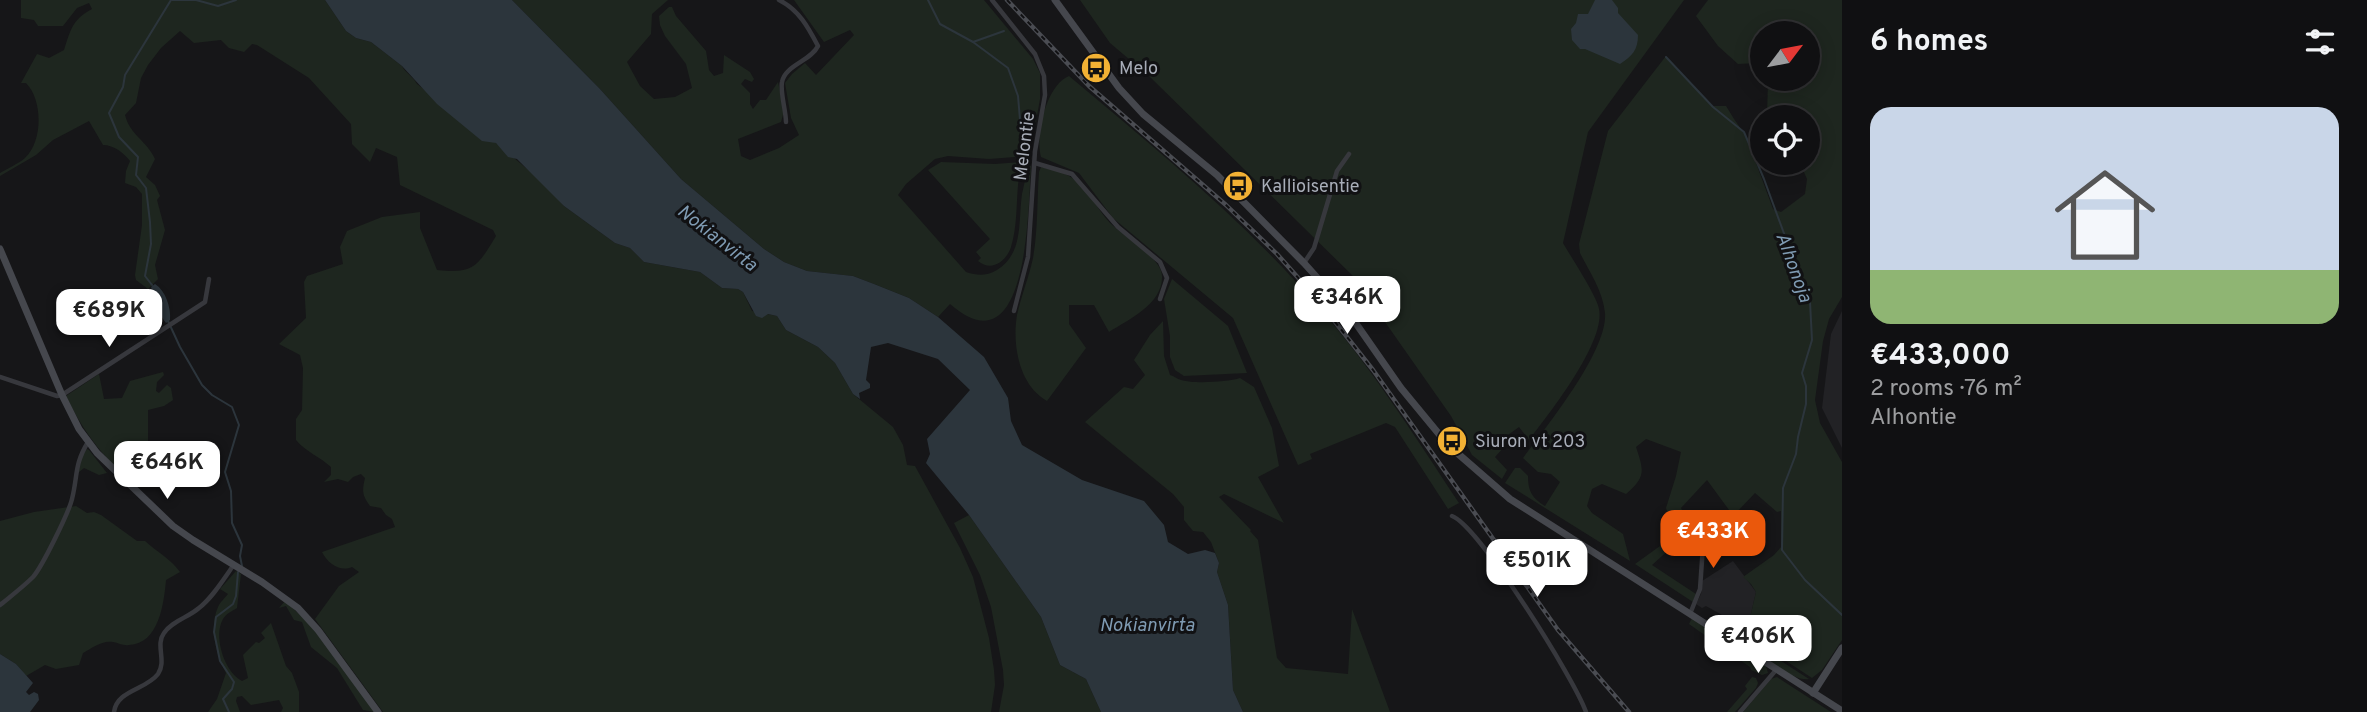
<!DOCTYPE html>
<meta charset="utf-8">
<style>
:root{--surface:#101012;--page:#1e1e20;--text:#f1f3f6;--muted:#9c9d9f;--line:#303032;--accent:#ea580c}
body{margin:0;font-family:Overpass,sans-serif;background:var(--page);color:var(--text);height:100vh;display:flex;flex-direction:column;font-size:26px;white-space:nowrap}
*{box-sizing:border-box;margin:0}
p{font-size:23px;color:var(--muted)}
.icon{flex:none;width:38px;height:38px;fill:none;stroke:currentColor;stroke-width:2;stroke-linecap:round;stroke-linejoin:round}
.map{position:relative;flex:1;overflow:hidden}
.details{display:flex;flex-direction:column;background:var(--surface);width:525px}
.details>*{flex:none}
.needle{width:46px;rotate:58deg}
.controls{position:absolute;left:1750px;top:21px;display:grid;gap:14px}
.controls a{display:grid;place-items:center;width:70px;height:70px;border-radius:50%;background:var(--surface);box-shadow:0 4px 18px #0003,0 0 0 2px var(--line);font-size:35px}
.price{position:absolute;translate:-50% -60px;padding:0 16px;border-radius:14px;background:#fff;color:#222;font-size:23px;line-height:46px;filter:drop-shadow(0 2px 4px #0008)}
.price::after{content:'';position:absolute;left:50%;top:42px;width:21px;height:16px;margin-left:-10px;background:inherit;clip-path:polygon(0 0,100% 0,50% 100%)}
.price.selected{background:var(--accent);color:#fff}
ul{padding:0;list-style:none}
li{display:grid;align-content:center;gap:14px;height:371px;padding:0 28px}
li+li{border-top:2px solid var(--line)}
li span{display:grid;place-items:center;height:217px;border-radius:21px;color:#555}
li>.icon{margin-inline-start:auto}
span .icon{width:126px;height:126px;fill:#fffc;stroke-width:1}
li b{font-size:30px}
h2{display:flex;justify-content:space-between;align-items:center;height:84px;padding:0 28px;font-size:30px}
main{display:flex;flex:1;min-height:0}
.map>svg:first-child{display:block}
</style>
<main>
<div class="map">
<svg width="1842" height="712" viewBox="0 0 1842 712">
<rect width="100%" height="100%" fill="#161618"/>
<!-- built -->
<g fill="#222225">
<polygon points="1842,311 1842,448 1822,408 1831,334"/>
<polygon points="1733,561 1756,592 1746,635 1740,631 1740,625 1706,606 1702,608 1696,604 1701,594 1702,581"/>
</g>
<!-- green -->
<g fill="#1e261f">
<path d="M21,0H325L346,31L356,38L371,42L402,66C406,74 413,76 417,84L496,143L544,183L564,206L615,243L630,248L644,262L700,272L722,288L738,289L743,292L752,311L777,316L786,330L818,347L835,363L853,394L893,427L903,445L907,465L915,466L960,548L973,577L989,638L994,670L995,685L991,712H383L315,619L339,586L359,572L352,567C340,572 328,564 322,552L395,527L392,519L386,515L381,508L370,506C362,495 362,491 365,478L361,474L353,477L348,482L338,479L324,482L331,475V467C320,457 305,451 296,440V419L302,410L303,368L300,355L279,344L306,318L304,282L307,276L343,264L340,247L347,231L382,217L420,212V228L437,270C474,274 477,267 496,236L493,230L400,185L397,157L376,148L370,162L352,144L351,124L309,78L257,45L252,44L244,52L229,48L221,40L194,43L180,31L161,48L148,65L141,78L136,103L125,115C130,135 147,141 155,159L146,177L155,185L160,196L157,200L165,230L155,265L158,279L148,289L136,280L135,275L142,225V194L136,187L125,183L126,171L130,161C124,153 114,145 103,145L89,121L53,140L36,155L0,176V173C8,168 18,164 25,158C43,141 43,100 26,83H21L37,54L49,58L64,50C71,29 72,20 92,9L89,3L77,8L63,26H38L34,20L21,18Z"/>
<path d="M512,0H668L652,14L651,34L627,62L640,86L654,99L675,97L692,88L686,64L665,36L660,25L659,16L669,7H672L676,16L706,51L709,70L714,76L723,73L724,55L750,72L754,79L752,82L745,79L741,84L750,93V104L753,109L760,100H766L778,82L784,111L781,122L738,139L741,156L750,160L779,148L799,135L791,118L785,83L792,74L805,63L816,75L854,35L850,30L824,42L794,0H984L1033,59L1040,73V99L1032,143L1026,156L989,159L948,156L935,159L906,184L898,195L966,272C978,276 986,276 997,270C1024,253 1018,221 1022,194C1024,185 1026,176 1028,167L1031,166C1028,209 1029,373 950,304L938,317L909,298L874,284L853,276L807,271L784,262L764,249L681,179L600,89Z"/>
<path d="M1080,0H1684L1588,132L1563,243C1571,257 1597,296 1599,309C1606,342 1549,414 1529,440L1519,427L1501,440L1505,446L1495,457L1507,470L1502,479L1472,455L1451,416L1352,275L1149,76L1110,43Z"/>
<path d="M1708,0H1842V297L1829,319L1823,341L1815,400L1820,423L1842,462V640L1822,670L1812,678L1746,635L1756,592L1751,584L1743,577L1774,555L1781,547V511L1777,512L1755,493L1735,514H1732L1707,480L1681,508L1699,545L1686,538L1681,539L1652,565L1696,594L1693,602L1635,564L1660,546L1667,537L1670,521L1666,508L1676,476L1681,452L1646,439L1636,447C1644,471 1646,477 1626,494L1602,484L1592,489L1587,506L1592,513L1623,534L1630,561L1505,483L1515,468H1520L1528,476C1528,491 1532,498 1545,506L1560,482L1551,474L1538,472L1523,458C1546,427 1608,351 1605,313C1603,291 1589,271 1580,253L1579,244L1608,131L1666,56L1711,106H1726C1732,115 1737,125 1745,133L1773,209L1781,212L1805,194L1807,179L1800,163H1808V117H1767L1768,79H1808V33H1762V66L1758,63L1738,64L1718,46L1696,16Z"/>
<path d="M1069,76C1155,148 1242,219 1316,304C1370,365 1414,435 1459,503L1448,509L1395,427L1386,423L1310,454L1312,459L1298,465L1233,318L1113,218L1079,173L1041,157C1035,136 1046,85 1069,76Z"/>
<path d="M941,162L995,164L1020,162L1021,165C1015,191 1019,221 1011,247C1006,262 991,272 978,261L981,258L976,252L990,239L928,170Z"/>
<path d="M1041,167C1049,169 1060,171 1067,175C1086,184 1096,208 1110,223C1123,236 1162,258 1162,276C1163,304 1129,319 1109,332L1094,305H1069V324L1086,348L1047,401C1019,385 1012,345 1017,315C1021,296 1029,277 1033,258C1038,230 1037,200 1039,172Z"/>
<polygon points="1172,279 1228,326 1247,373 1184,376 1175,370 1170,357 1170,336 1164,299"/>
<path d="M1163,321L1164,356L1170,375C1174,376 1177,379 1181,380C1194,384 1227,382 1240,378L1254,387L1272,428L1279,466L1258,477L1284,523L1224,494L1219,497L1251,530L1250,531L1258,540L1277,658L1286,668L1348,674L1352,609L1390,712H1243L1233,690L1228,605L1217,572L1219,563L1211,542L1203,532L1193,531L1184,520V507L1173,494L1085,422L1124,387L1133,389L1145,375L1134,360L1150,335Z"/>
<path d="M163,372L164,375L157,382L156,391L159,393L167,385L171,388L173,400L164,406L148,410V443L135,453L136,462L123,474C98,451 81,427 66,396L99,374L104,399L122,398L130,381Z"/>
<polygon points="87,449 89,450 107,473 99,475 84,468 78,473 82,456"/>
<path d="M76,506L87,513L94,512L101,515L137,541H145C157,552 171,559 180,572L166,580C164,603 159,644 129,645C123,646 119,643 113,642C102,640 92,648 83,653L79,665L56,669L45,665L26,676L16,664L0,654V521L34,512Z"/>
<polygon points="969,515 1041,617 1060,665 1086,679 1101,712 999,712 1004,685 1003,670 991,607 980,575 954,523"/>
<path d="M236,571L241,574L237,608C232,611 226,614 223,619C213,636 224,672 242,681L248,678L243,655L256,642L259,643L265,638L261,633L271,623L286,666L292,673L299,692V712H281L283,708L279,700L251,705L242,696L237,697L236,701L240,712H208L217,699L226,673C216,655 209,627 218,607C220,602 225,598 228,594L220,589Z"/>
<polygon points="285,601 311,625 375,712 363,710 337,668 311,647 302,622 294,620 286,606 279,608"/>
<polygon points="1692,618 1766,666 1768,673 1762,675 1751,670 1750,667 1689,624"/>
<path d="M1744,637L1809,679C1791,682 1757,651 1743,640Z"/>
<polygon points="1752,677 1756,678 1758,683 1756,688 1735,712 1727,712 1747,689 1745,686"/>
<polygon points="1777,677 1831,712 1743,712 1771,679"/>
</g>
<!-- water -->
<g fill="#2c353c">
<polygon points="325,0 512,0 600,89 681,179 764,249 784,262 807,271 853,276 874,284 909,298 938,317 984,357 1008,398 1011,421 1022,445 1082,480 1144,501 1164,525 1168,542 1188,554 1205,550 1215,553 1219,563 1217,572 1228,605 1233,690 1243,712 1101,712 1086,679 1060,665 1041,617 969,515 926,463 930,454 927,439 970,390 938,359 888,343 871,347 866,380 870,384 870,388 859,393 860,399 853,394 835,363 818,347 786,330 777,316 768,314 762,318 756,316 743,292 738,289 722,288 700,272 644,262 630,248 615,243 564,206 517,159 508,157 496,143 482,141 437,104 402,66 371,42 356,38 346,31"/>
<path d="M1595,0H1612L1618,8V13L1638,35C1638,50 1632,56 1620,64L1585,49H1580L1572,40L1571,29L1576,23L1578,14H1588Z"/>
<path d="M155,284C166,291 171,308 170,320L166,323C158,314 155,299 151,287Z"/>
<polygon points="0,654 16,664 33,683 26,692 29,695 34,692 38,694 39,700 30,712 0,712"/>
</g>
<g fill="none" stroke-linecap="round" stroke-linejoin="round">
<!-- stream -->
<g stroke="#2c353c" stroke-width="2">
<polyline points="172,0 196,0 218,6 236,0"/>
<polyline points="928,0 940,24 973,42 1004,31"/>
<polyline points="973,42 1008,68 1018,96 1023,155"/>
<polyline points="1666,57 1713,107 1744,132 1764,179 1793,258 1796,272 1810,302 1812,340 1802,373 1806,386 1806,404 1798,437 1796,454 1783,488 1782,550 1805,580 1842,615"/>
<polyline points="152,285 145,276 151,244 150,222 146,188 136,175 138,157 119,137 109,113 123,87 125,75 171,0"/>
<polyline points="168,321 180,347 202,385 212,395 232,407 239,425 225,472 231,491 232,523 242,545 240,556 242,566"/>
<polyline points="229,712 223,699 232,689 234,682 220,661 214,632 216,617 233,604 236,596 238,572"/>
</g>
<!-- street -->
<g stroke="#37383d" stroke-width="4.5">
<path d="M779,0C799,10 808,27 818,46C811,61 785,65 782,82C780,92 786,111 786,122"/>
<polyline points="992,0 1035,54 1044,76 1045,95 1035,151 1028,257 1014,311"/>
<polyline points="1035,163 1072,174 1118,227 1160,262 1167,278 1160,299"/>
<polyline points="1304,263 1314,248 1337,171 1349,154"/>
<polyline points="0,377 57,396 62,395 205,302 209,279"/>
<path d="M1452,516C1479,526 1575,680 1586,712"/>
<path d="M0,605C11,596 23,587 33,577C42,567 69,512 72,499C78,475 74,465 88,442"/>
<polyline points="1690,614 1700,589 1703,546 1740,521"/>
<path d="M114,712C117,690 146,690 158,674C167,661 155,645 164,633C172,621 189,617 199,608C213,597 223,580 233,566"/>
<polyline points="1740,712 1776,670"/>
</g>
<!-- secondary -->
<g stroke="#45474d" stroke-width="7">
<polyline points="1055,0 1119,88 1143,114 1217,175 1304,263 1348,312 1401,388 1448,445 1510,499 1842,711"/>
<polyline points="0,249 62,395 79,429 97,453 173,526 193,540 262,582 298,608 318,630 378,712"/>
<polyline points="1813,693 1842,648"/>
</g>
<!-- rail casing -->
<g stroke="#4a4c52" stroke-width="4.5">
<polyline id="rail" points="1007,0 1089,86 1226,205 1277,254 1317,299 1373,370 1558,630 1629,712"/>
</g>
<!-- rail -->
<use href="#rail" stroke="#111113" stroke-width="2" stroke-dasharray="5" stroke-linecap="butt"/>
</g>
<!-- icons -->
<defs>
<g id="bus-disc" transform="scale(1.575)"><circle r="9.5" fill="#f2b134" stroke="#111113"/><path d="M-5-6H5V4H4V6H2V4H-2V6H-4V4H-5ZM-3.5-4V0h7V-4ZM-3.5 1.2v1.5H-2V1.2ZM2 1.2v1.5H3.5V1.2Z" fill="#111"/></g>
</defs>
<g fill-rule="evenodd">
<use href="#bus-disc" x="1096" y="68"/>
<use href="#bus-disc" x="1238" y="186"/>
<use href="#bus-disc" x="1452" y="441"/>
</g>
<g text-anchor="middle" stroke-width="6" stroke-linejoin="round" paint-order="stroke">
<!-- poi labels -->
<g font-size="18" fill="#a8adb8" stroke="#111113" text-anchor="start">
<text x="1119" y="74">Melo</text>
<text x="1261" y="192">Kallioisentie</text>
<text x="1475" y="447">Siuron vt 203</text>
</g>
<!-- street labels -->
<g font-size="18" fill="#a8adb8" stroke="#111113">
<text transform="translate(1024 146) rotate(-83)" y="6">Melontie</text>
</g>
<!-- water labels -->
<g font-size="19" font-style="italic" fill="#7f9bb3" stroke="#111113">
<text transform="translate(718 237) rotate(38)" y="7">Nokianvirta</text>
<text transform="translate(1795 267) rotate(70)" y="7">Alhonoja</text>
<text x="1147" y="631">Nokianvirta</text>
</g>
</g>
</svg>
<div class="controls">
<a><svg class="needle" viewBox="-14 -14 28 28"><path d="M0-13l5 13h-10z" fill="#e53935"/><path d="M0 13l5-13h-10z" fill="#9c9d9f"/></svg></a>
<a><svg class="icon" aria-label="locate" viewBox="0 0 24 24"><circle cx="12" cy="12" r="6"/><path d="M12 2v4M12 18v4M2 12h4M18 12h4"/></svg></a>
</div>
<b class="price" style="left:1347px;top:336px">€346K</b>
<b class="price" style="left:109px;top:349px">€689K</b>
<b class="price" style="left:167px;top:501px">€646K</b>
<b class="price selected" style="left:1713px;top:570px">€433K</b>
<b class="price" style="left:1537px;top:599px">€501K</b>
<b class="price" style="left:1758px;top:675px">€406K</b>
</div>
<section class="details">
<h2>6 homes<svg class="icon" aria-label="filters" viewBox="0 0 24 24"><path d="M4 7h16M4 17h16"/><circle cx="9" cy="7" r="2"/><circle cx="15" cy="17" r="2"/></svg></h2>
<ul>
<li><span style="background:linear-gradient(#c9d6e8 75%,#8fb573 0)"><svg class="icon" aria-label="home" viewBox="0 0 24 24"><path d="M3 11l9-7 9 7M6 9v11h12V9"/></svg></span><div><b>€433,000</b><p>2 rooms · 76 m²</p><p>Alhontie</p></div></li>
</ul>
</section>
</main>
